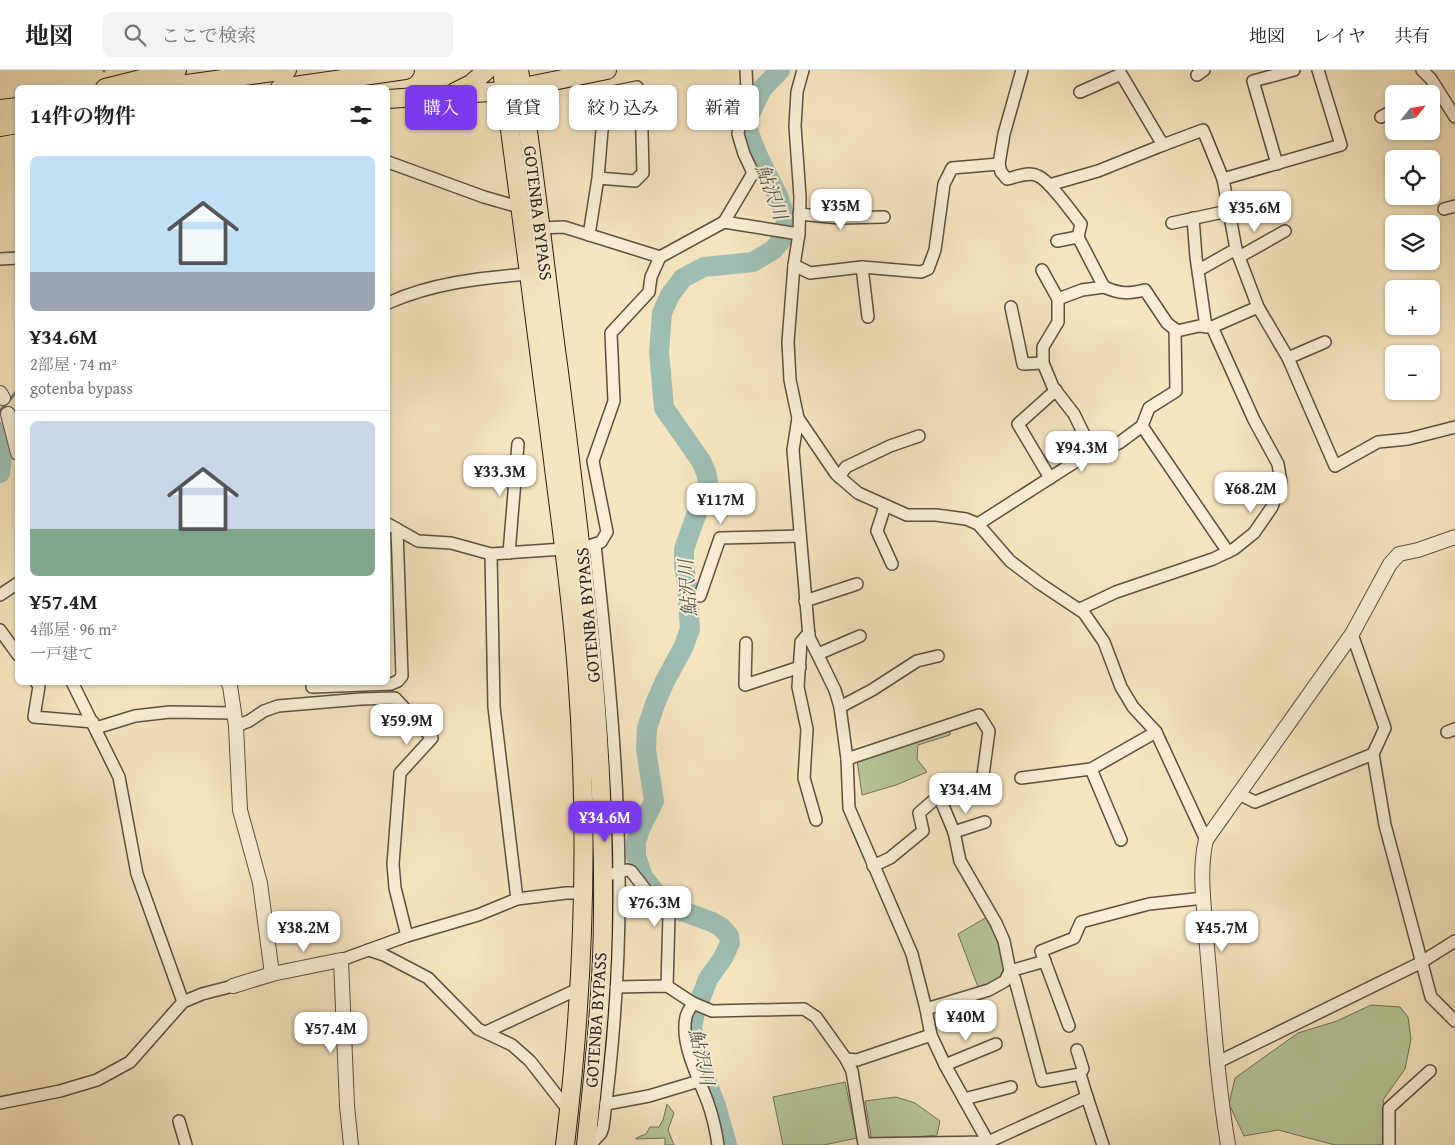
<!DOCTYPE html>
<html lang="ja">
<meta charset="utf-8">
<style>
:root{--surface:#fff;--page:#f2f2f2;--text:#202124;--muted:#757577;--line:#e0e0e0;--accent:#7c3aed}
body{margin:0;font-family:"Gentium Book Plus","Noto Serif JP",serif;background:var(--page);color:var(--text);height:100vh;display:flex;flex-direction:column;font-size:19px;white-space:nowrap}
*{box-sizing:border-box;margin:0}
p{font-size:16px;color:var(--muted)}
.icon{flex:none;width:28px;height:28px;fill:none;stroke:currentColor;stroke-width:2;stroke-linecap:round;stroke-linejoin:round}
.map{position:relative;flex:1;overflow:hidden}
.sheet{position:absolute;left:15px;top:15px;width:375px;height:600px;display:flex;flex-direction:column;background:var(--surface);border-radius:8px;box-shadow:0 1px 4px #0004}
.sheet>*{flex:none}
.top-card{position:absolute;left:405px;top:15px;width:475px;height:45px;display:flex;gap:10px}
.needle{width:32px;rotate:60deg}
.fabs{position:absolute;left:1385px;top:15px;display:grid;gap:10px}
.fabs a{display:grid;place-items:center;width:55px;height:55px;border-radius:8px;background:var(--surface);box-shadow:0 1px 4px #0004;font-size:25px}
.price{position:absolute;translate:-50% -42px;padding:0 11px;border-radius:10px;background:#fff;color:#222;font-size:16px;line-height:32px;filter:drop-shadow(0 1px 2px #0008)}
.price::after{content:'';position:absolute;left:50%;top:30px;width:15px;height:11px;margin-left:-8px;background:inherit;clip-path:polygon(0 0,100% 0,50% 100%)}
.price.on{background:var(--accent);color:#fff}
ul{padding:0;list-style:none}
li{display:grid;align-content:center;gap:10px;height:265px;padding:0 15px}
li+li{border-top:1px solid var(--line)}
li span{display:grid;place-items:center;height:155px;border-radius:8px;color:#555}
li>.icon{margin-inline-start:auto}
span .icon{width:90px;height:90px;fill:#fffc;stroke-width:1}
li b{font-size:21px}
h2{display:flex;justify-content:space-between;align-items:center;height:60px;padding:0 15px;font-size:21px}
.pill{padding:0 18px;border-radius:8px;background:var(--surface);box-shadow:0 1px 4px #0004;font-size:18px;line-height:45px}
.pill.on{background:var(--accent);color:#fff}
header{display:flex;align-items:center;gap:30px;box-sizing:border-box;height:70px;padding:0 25px;background:var(--surface);border-bottom:1px solid var(--line)}
header strong{font-size:24px}
nav{display:flex;gap:28px;margin-inline-start:auto;font-size:18px}
.search{width:350px;height:45px;background:var(--page);display:flex;align-items:center;gap:12px;box-sizing:border-box;padding:0 18px;border-radius:8px;color:var(--muted);font-size:19px}
.map>svg:first-child{display:block}
</style>
<header>
<strong>地図</strong>
<div class="search"><svg class="icon" aria-label="search" viewBox="0 0 24 24"><circle cx="10" cy="10" r="6"/><path d="M15 15l6 6"/></svg>ここで検索</div>
<nav><a>地図</a><a>レイヤ</a><a>共有</a></nav>
</header>
<div class="map">
<svg width="1455" height="1075" viewBox="0 0 1455 1075">
<rect width="100%" height="100%" fill="#f6e5be"/>
<filter id="stains"><feTurbulence type="fractalNoise" baseFrequency=".004" numOctaves="4"/><feColorMatrix values="0 0 0 0 .2 0 0 0 0 .09 0 0 0 0 .02 0 0 0 .5 -.17"/></filter>
<radialGradient id="worn" r=".72"><stop offset=".6" stop-color="#630" stop-opacity="0"/><stop offset="1" stop-color="#630" stop-opacity=".3"/></radialGradient>
<!-- green -->
<g fill="#b6c696" stroke="#6f7256">
<polygon points="950,658 950,665 918,675 917,689 927,702 896,715 862,725 857,690"/>
<polygon points="987,847 1002,874 1008,904 987,918 978,917 958,864"/>
<polygon points="1371,935 1400,937 1408,947 1411,969 1405,999 1383,1030 1388,1073 1377,1075 1335,1075 1278,1060 1244,1066 1229,1034 1235,1008 1298,963 1337,951"/>
<polygon points="845,1012 857,1068 824,1075 783,1075 773,1027"/>
<polygon points="896,1027 915,1033 940,1051 937,1065 872,1071 865,1031"/>
<polygon points="667,1034 674,1043 668,1060 674,1075 665,1075 665,1068 636,1069 636,1068 646,1064 650,1057 659,1057 663,1050"/>
</g>
<g fill="none" stroke-linecap="round" stroke-linejoin="round">
<!-- stream -->
<g stroke="#6e7e74" stroke-width="3">
<polyline points="104,0 104,1"/>
<polyline points="0,341 18,320"/>
</g>
<!-- river -->
<g stroke="#9dbfb3" stroke-width="20">
<polyline points="0,362 2,388 0,403"/>
<polyline points="727,1075 716,1036 699,991 692,957 695,943 708,909 723,888 730,873 729,866 721,857 712,852 671,837 656,823 643,807 636,786 636,772 640,759 654,731 646,679 647,658 655,634 665,611 683,578 690,559 687,515 684,496 684,479 708,412 706,402 701,391 664,338 659,282 662,243 670,225 683,208 704,197 753,192 773,180 784,167 786,149 778,126 757,84 747,58 749,46 762,19 780,0"/>
</g>
<!-- minor casing -->
<g stroke="#5c4f3f" stroke-width="14">
<g id="minor">
<polyline points="803,0 797,22 795,56 800,127 799,164 794,195 788,272 790,310 798,348 836,404 858,423 907,445 936,445 966,449 978,454 1010,491 1039,513 1084,543 1104,572 1121,617 1133,637 1156,662 1206,770"/>
<path d="M1022,0L1004,64L999,94L1001,102L1007,109C1016,107 1029,101 1038,106C1050,111 1072,143 1081,154L1078,167L1104,217L1082,220L1058,229V252L1043,277V293L1053,317L1074,344L1092,381"/>
<polyline points="1318,0 1341,75 1223,109 1236,179 1258,237 1288,288 1325,272"/>
<polyline points="1422,0 1431,9 1455,47"/>
<polyline points="1197,5 1204,0"/>
<polyline points="1080,22 1121,4 1163,75 1203,60 1223,109"/>
<polyline points="1425,24 1436,18"/>
<polyline points="1381,47 1394,40"/>
<polyline points="388,92 484,127 519,137"/>
<polyline points="1277,94 1253,11 1294,0"/>
<polyline points="1049,115 1098,101 1163,75"/>
<polyline points="1444,139 1455,136"/>
<polyline points="799,144 840,148 884,147"/>
<polyline points="1193,148 1196,187 1206,257"/>
<polyline points="724,152 753,103 744,84 738,64 741,44 747,22 746,0"/>
<polyline points="1172,153 1228,141"/>
<polyline points="540,158 564,157 660,187 724,152 799,164"/>
<polyline points="589,165 598,108 602,60 610,35 612,22 637,17 641,25 643,103 635,111 598,108"/>
<polyline points="1057,171 1078,167"/>
<polyline points="1239,187 1285,161"/>
<polyline points="0,189 18,188"/>
<polyline points="794,195 810,203 862,197 921,202 928,199 935,180 944,114 952,98 999,94"/>
<polyline points="862,197 868,247"/>
<polyline points="1042,200 1058,229"/>
<polyline points="1199,200 1236,179"/>
<path d="M1104,217C1120,224 1128,224 1145,220L1167,253L1177,261L1199,256L1212,257L1258,237"/>
<path d="M388,233C432,213 480,208 528,204"/>
<polyline points="1011,237 1023,294 1043,293"/>
<polyline points="1288,288 1335,396 1378,372 1408,369 1455,357"/>
<polyline points="798,348 793,380 809,567 835,620 840,637 847,689 849,738 912,884 926,939 931,965 945,995 988,1072"/>
<polyline points="1142,356 1228,482"/>
<polyline points="839,407 846,397 890,376 919,366"/>
<polyline points="1050,408 1018,354 1056,320"/>
<polyline points="885,436 877,461 892,494"/>
<polyline points="388,454 418,471 451,473 491,484 564,479"/>
<polyline points="978,454 1092,381 1102,382 1119,373 1142,356 1149,338 1176,321 1175,259"/>
<polyline points="589,476 601,472 607,462 593,391 614,331 611,263 649,222 651,207 660,187"/>
<polyline points="509,483 518,374"/>
<polyline points="491,484 494,637 517,829"/>
<polyline points="0,525 18,513"/>
<polyline points="700,526 720,468 800,466"/>
<polyline points="805,531 857,514"/>
<polyline points="1080,539 1116,522 1213,489 1234,479 1254,463 1272,437 1281,412 1278,394 1254,350 1212,257"/>
<polyline points="0,560 18,585"/>
<polyline points="809,563 801,572 798,617 807,659 804,708 816,750"/>
<polyline points="1352,564 1385,658 1373,684 1385,755 1431,927 1455,951"/>
<polyline points="746,573 745,615 800,597"/>
<polyline points="818,584 860,566"/>
<polyline points="36,612 39,616 34,647 93,652"/>
<polyline points="72,612 119,707 137,804 183,932"/>
<polyline points="312,612 312,617 391,614 398,611 402,606 397,459"/>
<polyline points="840,637 872,620 917,591 938,586"/>
<polyline points="236,656 249,651 264,641 278,636 361,629 395,628 432,668 400,703 393,794 395,818 407,866"/>
<polyline points="96,658 135,646 170,642 234,643"/>
<polyline points="1447,662 1455,659"/>
<polyline points="847,689 979,645 989,661 981,720 949,717 919,743 923,761 890,788 873,796"/>
<polyline points="1091,699 1121,770"/>
<polyline points="1021,708 1091,699 1156,662"/>
<polyline points="1239,724 1255,732 1373,684"/>
<polyline points="954,762 985,752"/>
<polyline points="612,804 627,800 631,801 645,819 669,845 667,916"/>
<polyline points="369,880 384,885 428,908 478,959 512,975 530,991 569,1041"/>
<polyline points="341,890 407,866 478,845 517,829 566,823 583,823"/>
<polyline points="1045,891 1010,901 1015,910 1042,1011 1080,1004 1087,1027"/>
<polyline points="616,917 667,916 693,933 712,941 804,939 816,947 846,989 852,1001 864,1074 988,1072 1087,1027 1103,1075"/>
<path d="M693,933C691,937 687,942 686,947C680,974 699,1008 708,1033C713,1047 716,1061 718,1075"/>
<polyline points="926,939 989,920 1005,911 1010,901 1004,871 996,853 960,791 954,762 939,726"/>
<polyline points="1069,956 1041,881 1074,868 1081,852 1149,834 1204,828"/>
<polyline points="486,962 578,919"/>
<polyline points="1077,980 1083,999 1080,1004"/>
<polyline points="846,989 857,990 931,965"/>
<polyline points="1216,993 1420,893 1455,871"/>
<polyline points="945,995 996,974"/>
<polyline points="964,1029 1011,1017"/>
<polyline points="0,1033 60,1021 97,1010 130,992 183,932 202,924 233,916"/>
<polyline points="606,1034 649,1026 699,1011"/>
<polyline points="179,1051 186,1075"/>
<path d="M590,1075L601,1063L603,1057C614,973 620,888 619,804C618,694 607,584 595,475"/>
<polyline points="1389,1075 1389,1038 1430,1001"/>
</g>
</g>
<!-- tertiary casing -->
<g stroke="#5c4f3f" stroke-width="16">
<g id="tertiary">
<polyline points="0,323 3,328"/>
<polyline points="8,344 18,383"/>
<polyline points="228,612 230,616 236,656 240,740 260,813 272,904"/>
<polyline points="233,916 272,904 341,890 347,1036 351,1075"/>
<path d="M1228,1075C1217,1009 1213,943 1207,877C1205,842 1198,803 1206,770L1352,564L1390,494L1399,484L1418,480L1455,467"/>
</g>
</g>
<!-- trunk casing -->
<g stroke="#281d15" stroke-width="20">
<g id="trunk">
<path d="M502,0C519,127 536,255 552,382C561,456 572,530 577,603C589,760 584,919 565,1075"/>
<path d="M519,0C535,100 545,201 559,302C582,481 605,661 603,842C603,920 594,998 586,1075"/>
<polyline points="105,18 177,0"/>
<polyline points="158,18 287,0"/>
<polyline points="280,18 405,0"/>
<polyline points="455,22 471,14 487,0"/>
<polyline points="388,29 504,21 607,0"/>
<polyline points="0,39 18,37"/>
<polyline points="0,57 18,54"/>
</g>
</g>
<!-- minor -->
<use href="#minor" stroke="#f9eed5" stroke-width="11"/>
<!-- tertiary -->
<use href="#tertiary" stroke="#f9eed5" stroke-width="14"/>
<!-- trunk -->
<use href="#trunk" stroke="#f6e5be" stroke-width="18"/>
</g>
<g text-anchor="middle" stroke-width="4" stroke-linejoin="round" paint-order="stroke">
<!-- street labels -->
<g font-size="18" fill="#281d15" stroke="#f9eed5">
<text transform="translate(538 143) rotate(83)" y="6">GOTENBA BYPASS</text>
<text transform="translate(588 545) rotate(-95)" y="6">GOTENBA BYPASS</text>
<text transform="translate(596 950) rotate(-86)" y="6">GOTENBA BYPASS</text>
</g>
<!-- water labels -->
<g font-size="19" font-style="italic" fill="#51564c" stroke="#f9eed5">
<text transform="translate(772 122) rotate(70)" y="7">鮎沢川</text>
<text transform="translate(687 518) rotate(-94)" y="7">鮎沢川</text>
<text transform="translate(702 987) rotate(78)" y="7">鮎沢川</text>
</g>
</g>
<rect width="100%" height="100%" filter="url(#stains)"/>
<rect width="100%" height="100%" fill="url(#worn)"/>
</svg>
<div class="fabs">
<a><svg class="needle" viewBox="-14 -14 28 28"><path d="M0-13l5 13h-10z" fill="#e53935"/><path d="M0 13l5-13h-10z" fill="#757577"/></svg></a>
<a><svg class="icon" aria-label="locate" viewBox="0 0 24 24"><circle cx="12" cy="12" r="6"/><path d="M12 2v4M12 18v4M2 12h4M18 12h4"/></svg></a>
<a><svg class="icon" aria-label="layers" viewBox="0 0 24 24"><path d="M12 4l9 5-9 5-9-5zM3 14l9 5 9-5"/></svg></a>
<a>+</a>
<a>−</a>
</div>
<b class="price" style="left:841px;top:161px">¥35M</b>
<b class="price" style="left:1255px;top:163px">¥35.6M</b>
<b class="price" style="left:1082px;top:403px">¥94.3M</b>
<b class="price" style="left:500px;top:427px">¥33.3M</b>
<b class="price" style="left:1251px;top:444px">¥68.2M</b>
<b class="price" style="left:721px;top:455px">¥117M</b>
<b class="price" style="left:407px;top:676px">¥59.9M</b>
<b class="price" style="left:966px;top:745px">¥34.4M</b>
<b class="price on" style="left:605px;top:773px">¥34.6M</b>
<b class="price" style="left:655px;top:858px">¥76.3M</b>
<b class="price" style="left:304px;top:883px">¥38.2M</b>
<b class="price" style="left:1222px;top:883px">¥45.7M</b>
<b class="price" style="left:966px;top:972px">¥40M</b>
<b class="price" style="left:331px;top:984px">¥57.4M</b>
<div class="top-card">
<a class="pill on">購入</a>
<a class="pill">賃貸</a>
<a class="pill">絞り込み</a>
<a class="pill">新着</a>
</div>
<section class="sheet">
<h2>14件の物件<svg class="icon" aria-label="filters" viewBox="0 0 24 24"><path d="M4 7h16M4 17h16"/><circle cx="9" cy="7" r="2"/><circle cx="15" cy="17" r="2"/></svg></h2>
<ul>
<li><span style="background:linear-gradient(#bfe0f5 75%,#9aa5b1 0)"><svg class="icon" aria-label="home" viewBox="0 0 24 24"><path d="M3 11l9-7 9 7M6 9v11h12V9"/></svg></span><div><b>¥34.6M</b><p>2部屋 · 74 m²</p><p>gotenba bypass</p></div></li>
<li><span style="background:linear-gradient(#c9d6e8 70%,#7fa58c 0)"><svg class="icon" aria-label="home" viewBox="0 0 24 24"><path d="M3 11l9-7 9 7M6 9v11h12V9"/></svg></span><div><b>¥57.4M</b><p>4部屋 · 96 m²</p><p>一戸建て</p></div></li>
</ul>
</section>
</div>
